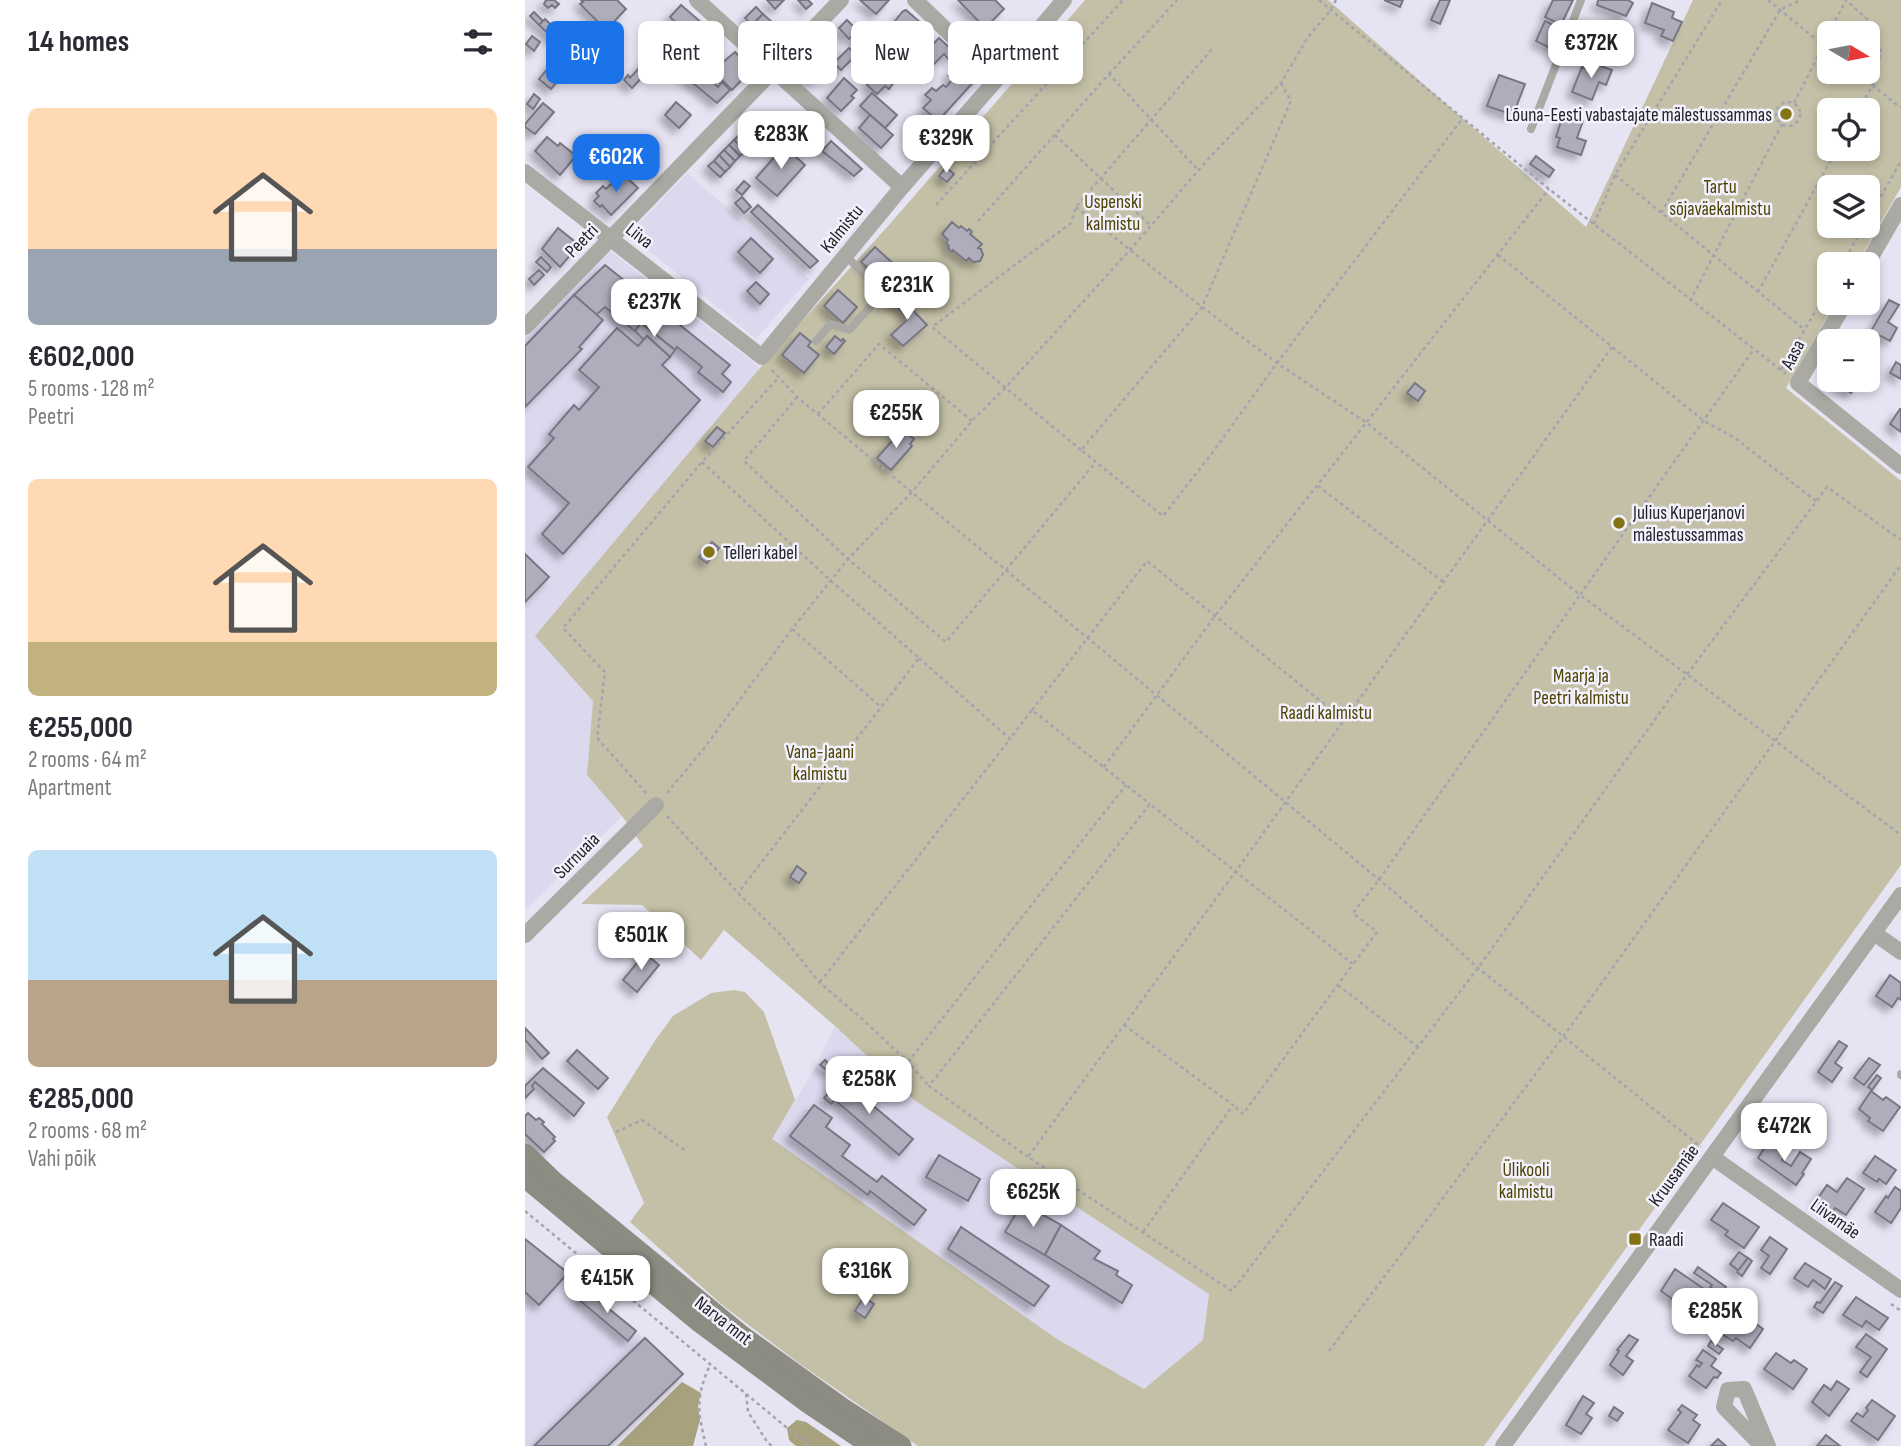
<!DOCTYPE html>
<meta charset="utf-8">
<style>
:root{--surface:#fff;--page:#f7f7f7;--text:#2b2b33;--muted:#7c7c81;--accent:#1a73e8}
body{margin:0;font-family:"Sofia Sans Condensed",sans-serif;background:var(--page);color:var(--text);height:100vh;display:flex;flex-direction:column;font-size:26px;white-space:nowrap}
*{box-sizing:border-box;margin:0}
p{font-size:23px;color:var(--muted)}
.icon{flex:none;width:38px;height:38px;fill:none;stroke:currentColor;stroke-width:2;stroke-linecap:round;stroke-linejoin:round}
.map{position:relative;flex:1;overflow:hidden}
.panel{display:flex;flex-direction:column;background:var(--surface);width:525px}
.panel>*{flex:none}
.hud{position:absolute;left:21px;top:21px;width:665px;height:63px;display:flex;gap:14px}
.needle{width:46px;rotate:100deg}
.buttons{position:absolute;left:1292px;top:21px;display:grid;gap:14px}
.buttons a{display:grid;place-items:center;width:63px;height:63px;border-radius:10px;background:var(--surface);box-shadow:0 4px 10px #0003;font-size:35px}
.price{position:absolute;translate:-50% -60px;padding:0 16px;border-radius:14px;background:#fff;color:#222;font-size:23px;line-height:46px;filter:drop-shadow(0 2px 4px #0008)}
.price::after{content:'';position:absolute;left:50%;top:42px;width:21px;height:16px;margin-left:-10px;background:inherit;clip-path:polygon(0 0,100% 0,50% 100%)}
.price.active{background:var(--accent);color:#fff}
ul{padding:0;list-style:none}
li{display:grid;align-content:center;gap:14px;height:371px;padding:0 28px}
li span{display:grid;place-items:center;height:217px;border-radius:10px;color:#555}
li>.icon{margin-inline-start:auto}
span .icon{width:126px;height:126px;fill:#fffc;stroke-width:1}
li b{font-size:30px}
h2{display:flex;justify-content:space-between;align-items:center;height:84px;padding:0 28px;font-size:30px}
.chip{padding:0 24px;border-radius:10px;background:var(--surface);box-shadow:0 4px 10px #0003;font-size:24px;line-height:63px}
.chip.active{background:var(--accent);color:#fff}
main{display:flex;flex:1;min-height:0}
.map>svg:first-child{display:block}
</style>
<main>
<section class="panel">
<h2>14 homes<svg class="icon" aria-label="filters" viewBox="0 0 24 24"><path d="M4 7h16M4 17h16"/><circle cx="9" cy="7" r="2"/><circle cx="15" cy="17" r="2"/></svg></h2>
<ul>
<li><span style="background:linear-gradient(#ffd9b3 65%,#9aa5b1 0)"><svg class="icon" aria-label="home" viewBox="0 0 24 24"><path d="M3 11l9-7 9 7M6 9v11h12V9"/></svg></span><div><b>€602,000</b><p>5 rooms · 128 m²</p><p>Peetri</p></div></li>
<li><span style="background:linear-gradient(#ffd9b3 75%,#c2b280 0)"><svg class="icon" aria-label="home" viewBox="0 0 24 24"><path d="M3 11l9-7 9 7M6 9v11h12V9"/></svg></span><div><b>€255,000</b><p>2 rooms · 64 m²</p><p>Apartment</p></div></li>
<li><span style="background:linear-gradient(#bfe0f5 60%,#b9a48a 0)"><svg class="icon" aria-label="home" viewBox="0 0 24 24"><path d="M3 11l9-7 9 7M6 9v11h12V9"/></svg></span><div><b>€285,000</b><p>2 rooms · 68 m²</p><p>Vahi põik</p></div></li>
</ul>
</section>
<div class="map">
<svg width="1376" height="1446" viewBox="0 0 1376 1446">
<defs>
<filter id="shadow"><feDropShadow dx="-5.5" dy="5.5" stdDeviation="3.5" flood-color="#0004"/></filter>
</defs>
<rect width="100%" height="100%" fill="#e6e4f3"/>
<!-- built -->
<g fill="#dcd8ee">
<polygon points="162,173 284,279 231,339 104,234"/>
<polygon points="84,250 235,368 188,426 69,702 62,775 97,816 0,910 0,337"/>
<polygon points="310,1026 389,1100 684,1294 678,1340 619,1389 532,1339 246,1139 289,1070"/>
<polygon points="0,1239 111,1331 158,1374 83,1446 0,1446"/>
</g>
<!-- green -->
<path fill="#c4c0a7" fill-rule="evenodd" d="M560,0H803L1061,227L1168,0H1376V187L1332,264H1304V303H1310L1261,388L1376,481V865L959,1446H393L275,1364L196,1304L105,1222L119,1203L82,1117L131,1039L148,1016L186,993L209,990L220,992L239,1012L270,1100L247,1139L532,1339L619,1389L678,1340L684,1294L389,1100L310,1026L199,930L176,960L117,905L56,904L118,846L97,816L62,775L68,701L10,636L240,362L363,226ZM1304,33H1342V72H1304ZM1304,110H1342V149H1304ZM1304,187H1342V226H1304Z"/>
<!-- forest -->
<g fill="#a7a17d">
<polygon points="157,1382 176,1393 173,1405 175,1420 168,1446 92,1446"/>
<polygon points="272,1420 281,1422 316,1446 271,1446 264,1440 262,1428"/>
</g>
<!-- building -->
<g fill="#afadbb" stroke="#787683" stroke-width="2" filter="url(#shadow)">
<polygon points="21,0 29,0 34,4 30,8 27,5 23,8 19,4"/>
<polygon points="56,0 92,0 101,9 81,30 55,4 58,2"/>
<polygon points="242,0 259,0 250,9"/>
<polygon points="273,0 283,0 287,4 281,9"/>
<polygon points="335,0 364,0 351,14"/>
<polygon points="433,0 470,0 479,9 460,28"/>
<polygon points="859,0 878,0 875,7"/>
<polygon points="915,0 925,0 915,24 906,20"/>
<polygon points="1028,0 1048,0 1036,25 1020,17"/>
<polygon points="1073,0 1103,0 1108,3 1101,16 1072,5"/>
<polygon points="1127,3 1149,12 1147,18 1157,22 1148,41 1136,36 1139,30 1120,23"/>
<polygon points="156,5 177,23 166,36 145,17"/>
<polygon points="231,7 238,14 227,25 220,18"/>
<polygon points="381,10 396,23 380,41 364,28 378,11"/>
<polygon points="9,12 18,21 14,25 5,16"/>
<polygon points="238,14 260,34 247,48 224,28"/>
<polygon points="20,19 40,38 34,44 14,25"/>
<polygon points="322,20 333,31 324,39 314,28"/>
<polygon points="1020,21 1037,29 1027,49 1011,41"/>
<polygon points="174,28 182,36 161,58 170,67 172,65 179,72 168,84 150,67 147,70 140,63 132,71 130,69 149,48 153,50"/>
<polygon points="1048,30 1068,39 1063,53 1043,46"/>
<polygon points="333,34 344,44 339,49 329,38"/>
<polygon points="7,36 15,42 9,51 1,44"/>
<polygon points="297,37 309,48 299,59 287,47"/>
<polygon points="137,38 146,47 107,88 99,80 103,75 105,78 128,53 125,50"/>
<polygon points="414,38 428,51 426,53 427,54 423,59 419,54 409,64 397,52 389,60 385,57 402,39 407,45"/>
<polygon points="287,47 299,59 292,66 298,72 289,81 284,76 281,80 268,68"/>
<polygon points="324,48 331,55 316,70 309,63"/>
<polygon points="372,48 379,55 364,71 357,64"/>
<polygon points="210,52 227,69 207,90 185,68 193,60 197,63"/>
<polygon points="29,61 41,71 26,89 14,79"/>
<polygon points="1065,62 1087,70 1081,85 1074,82 1067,100 1047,92 1057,67 1062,69"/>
<polygon points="441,66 453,77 413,121 398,108 406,100 400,95 407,88 411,91 418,85 421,87 427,80 423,76 428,71 432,75"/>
<polygon points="356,69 370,81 364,89 360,86 352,94 342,85"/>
<polygon points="179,74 193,87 197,82 205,90 192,103 169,84"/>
<polygon points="974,75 1000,84 988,115 962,106"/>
<polygon points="319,78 332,90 326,96 329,98 316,111 302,98"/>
<polygon points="347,93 372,115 360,128 335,106"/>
<polygon points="9,94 15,99 8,109 2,104"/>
<polygon points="151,102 166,115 154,128 140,115"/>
<polygon points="18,103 29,112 10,134 0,127 0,124"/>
<polygon points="345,115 368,135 356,148 334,128"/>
<polygon points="1038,115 1058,121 1052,138 1061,141 1056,155 1032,147 1035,138 1031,137"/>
<polygon points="216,133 227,144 221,151 209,140"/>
<polygon points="22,137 33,146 35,143 51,156 35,175 10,151"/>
<polygon points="209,140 221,151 215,156 204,145"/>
<polygon points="306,141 337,169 329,176 297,151"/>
<polygon points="204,145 215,156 210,161 199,150"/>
<polygon points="259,146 280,165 252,196 231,178"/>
<polygon points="199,150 210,161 205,167 194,155"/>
<polygon points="194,155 205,167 200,172 189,161"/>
<polygon points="1011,156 1029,170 1024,177 1005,164"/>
<polygon points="189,161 200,172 195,177 183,166"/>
<polygon points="421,167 429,174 422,182 414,176"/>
<polygon points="97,173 113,188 86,215 77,205 75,207 69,201 74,196 71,193 78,186 81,189"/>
<polygon points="219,181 225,186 217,195 211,190"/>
<polygon points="217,197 226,207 219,213 210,203"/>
<polygon points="233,205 293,261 285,268 226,212"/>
<polygon points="427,222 434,228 436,226 442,231 444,229 447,232 445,234 457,244 453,248 456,249 458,255 455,261 448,262 444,258 441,261 428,250 427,252 423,248 424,246 421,243 423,240 417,234"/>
<polygon points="33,228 54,245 35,267 17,249"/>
<polygon points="226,238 248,259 235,273 213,252"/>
<polygon points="350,247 373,268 360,283 336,262"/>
<polygon points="16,257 26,267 22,272 11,262"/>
<polygon points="80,265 205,365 197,374 206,382 198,392 173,372 177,367 152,347 150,350 116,323 110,331 80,307 71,315 49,295"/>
<polygon points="14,270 19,275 9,285 4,279"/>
<polygon points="231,282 244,294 235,304 222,291"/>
<polygon points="313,290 332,307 318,323 299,306"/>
<polygon points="371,293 402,325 378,346 366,335 383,319 365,299"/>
<polygon points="49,295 78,320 54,347 57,349 0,407 0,346"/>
<polygon points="1364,300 1374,305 1363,322 1372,328 1365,341 1346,331"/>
<polygon points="116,323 150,350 145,357 122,336 119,340 110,331"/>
<polygon points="92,328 113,346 122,336 145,357 137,365 175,400 38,554 17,534 44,503 3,467 29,438 24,434 49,405 54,410 74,387 54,370"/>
<polygon points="275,333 286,342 283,346 294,355 279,373 257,355"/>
<polygon points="310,336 316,341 318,339 320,341 309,354 301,347"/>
<polygon points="1371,362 1376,365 1376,379 1365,373"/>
<polygon points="1314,380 1334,380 1326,393 1311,383"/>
<polygon points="890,383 900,391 893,401 882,393"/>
<polygon points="1375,409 1376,409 1376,432 1365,424"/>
<polygon points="192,427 200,433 188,447 180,441"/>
<polygon points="377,432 379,433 380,432 389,439 385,444 387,446 366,470 352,458 373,434 374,435"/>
<polygon points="187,542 194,548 182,563 174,557"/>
<polygon points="0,554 24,577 0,602"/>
<polygon points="272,866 281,873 274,883 265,877"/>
<polygon points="120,953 134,965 112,992 98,980"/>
<polygon points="1365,975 1376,983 1376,1000 1373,998 1367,1007 1351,996"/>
<polygon points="0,1028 24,1053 17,1059 0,1040"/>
<polygon points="1314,1041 1322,1046 1310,1063 1317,1068 1307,1082 1293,1072"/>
<polygon points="52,1050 83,1078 73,1089 42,1061"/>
<polygon points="1344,1058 1355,1065 1339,1085 1329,1078"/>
<polygon points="300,1060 308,1068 304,1072 295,1065"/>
<polygon points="18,1068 59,1103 49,1116 10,1082 7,1086 9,1089 0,1098 0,1086"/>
<polygon points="1352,1075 1356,1078 1347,1090 1343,1087"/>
<polygon points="321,1077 325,1080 322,1084 388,1139 374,1155 310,1100 306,1104 299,1098 314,1081 316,1083"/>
<polygon points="1346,1091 1358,1100 1361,1097 1375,1107 1358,1131 1343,1121 1345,1118 1334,1109"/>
<polygon points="289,1105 307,1118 301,1127 325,1145 317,1156 352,1182 357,1176 401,1210 389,1225 345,1191 343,1195 265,1136"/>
<polygon points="3,1113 11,1120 14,1118 19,1122 17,1124 30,1137 28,1139 30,1141 19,1152 0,1134 0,1116"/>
<polygon points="1244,1141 1262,1153 1257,1160 1266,1166 1275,1152 1286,1159 1277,1173 1279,1174 1271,1185 1233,1158"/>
<polygon points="414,1155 455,1179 443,1201 401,1177"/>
<polygon points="1350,1156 1371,1170 1361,1184 1354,1179 1352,1182 1338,1173"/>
<polygon points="1322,1178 1339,1189 1321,1215 1310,1208 1307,1212 1291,1201 1302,1185 1312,1192"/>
<polygon points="1370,1187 1376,1191 1376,1208 1366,1223 1350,1212 1361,1196 1363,1198"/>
<polygon points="497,1203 536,1225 520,1255 480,1232"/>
<polygon points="1198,1203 1234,1227 1219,1248 1200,1235 1203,1231 1186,1220"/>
<polygon points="536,1225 575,1251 569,1259 593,1271 591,1275 607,1285 597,1303 520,1255"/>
<polygon points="436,1227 524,1286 509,1306 423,1249"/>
<polygon points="1245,1237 1262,1249 1245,1274 1236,1268 1244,1256 1236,1250"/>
<polygon points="0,1239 43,1273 14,1305 0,1292"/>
<polygon points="1214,1252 1223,1258 1214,1271 1205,1264"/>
<polygon points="1223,1258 1227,1261 1217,1276 1212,1272"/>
<polygon points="1280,1263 1306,1279 1300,1289 1288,1280 1283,1287 1269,1278"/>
<polygon points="1173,1267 1201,1287 1196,1294 1185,1287 1187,1285 1169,1273"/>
<polygon points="1150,1269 1182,1291 1176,1299 1162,1290 1153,1303 1136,1291"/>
<polygon points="1310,1282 1317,1286 1298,1313 1289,1307 1292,1302 1295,1303"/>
<polygon points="61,1290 111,1331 103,1341 53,1299"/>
<polygon points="1188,1293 1194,1297 1186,1308 1180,1304"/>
<polygon points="339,1297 349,1304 340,1318 330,1311"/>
<polygon points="1331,1297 1363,1318 1354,1330 1341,1321 1337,1327 1318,1315"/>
<polygon points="1209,1319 1222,1328 1227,1321 1238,1329 1225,1348 1211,1338 1208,1341 1198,1335"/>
<polygon points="1341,1334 1362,1349 1342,1377 1335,1372 1346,1357 1331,1347"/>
<polygon points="1104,1335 1113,1340 1101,1356 1108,1361 1098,1375 1085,1365 1094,1351 1092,1350"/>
<polygon points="120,1338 158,1374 83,1446 9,1446"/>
<polygon points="1186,1341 1198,1349 1194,1354 1183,1346"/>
<polygon points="1178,1350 1191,1359 1186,1366 1196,1373 1192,1378 1189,1377 1181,1388 1164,1376 1172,1365 1174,1367 1177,1363 1171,1360"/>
<polygon points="1251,1353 1266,1363 1269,1360 1282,1369 1268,1389 1239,1369"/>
<polygon points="1312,1381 1324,1389 1304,1416 1287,1402 1299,1385 1306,1390"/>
<polygon points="1058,1396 1069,1403 1061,1414 1067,1418 1056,1434 1041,1425"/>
<polygon points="1347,1400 1370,1416 1353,1440 1326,1421 1332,1413 1338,1417 1343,1410 1341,1408"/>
<polygon points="1157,1405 1172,1415 1168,1420 1175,1425 1163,1443 1143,1430 1156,1412 1153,1410"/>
<polygon points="1089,1407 1098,1413 1092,1421 1084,1416"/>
<polygon points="1301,1435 1315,1446 1292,1446"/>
<polygon points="1193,1439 1201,1446 1186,1446"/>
</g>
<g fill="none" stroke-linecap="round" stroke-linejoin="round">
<!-- path -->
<g stroke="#a4a3ae" stroke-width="2.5" stroke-dasharray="3.5 3.5" stroke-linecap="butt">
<polyline points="794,0 1024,189 1261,374"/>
<polyline points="1243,0 1304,50"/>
<polyline points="1304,33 1321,0 1344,21 1356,51 1348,85 1333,110"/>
<polyline points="1331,72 1376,108"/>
<polyline points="584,74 652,0"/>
<polyline points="756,83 766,101 677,307 556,450 638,516 685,456 752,363 937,119"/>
<circle cx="1263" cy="114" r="12"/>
<polyline points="1269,103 1304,35"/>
<polyline points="530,135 626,226"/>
<polyline points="1090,175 1280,330"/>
<polyline points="411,205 598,0"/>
<polyline points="551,207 677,307 752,363 842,423 1055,595 1229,349"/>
<polyline points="1136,213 1255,10 1275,0"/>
<polyline points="453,221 584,74 674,171"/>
<polyline points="1342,221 1376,161"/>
<polyline points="1069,224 1090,175 1197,0"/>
<polyline points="973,255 1179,421 1210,438 1291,501"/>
<polyline points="1317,264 1339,226"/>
<polyline points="1233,292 1312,149"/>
<polyline points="1165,301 1257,124"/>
<polyline points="1087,347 711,871 503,1157 707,1291 953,968 1163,673 1302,487 1376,540"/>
<polyline points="247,370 272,397 875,897 953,968 1176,1147"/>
<polyline points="1256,370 1304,288"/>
<polyline points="272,397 219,461 323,559 421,642 571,462"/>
<polyline points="293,414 354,344 447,421"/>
<polyline points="556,450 407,327 546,223 551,207 687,49"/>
<polyline points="177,462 305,580 394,658 213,893"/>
<polyline points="793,486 918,582"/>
<polyline points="267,629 356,707"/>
<polyline points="394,658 485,739 507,710 625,804"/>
<polyline points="507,710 622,561 819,720"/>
<polyline points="579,767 690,616 1024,189"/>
<polyline points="121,793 72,738 80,672 38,628 177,462 254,377"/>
<polyline points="142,793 177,751 267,629 323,559 387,492 447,421 480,388 604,251 685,157 756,83 783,37 805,11 811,0"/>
<polyline points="142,816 213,893 257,936 295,983 335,1017 383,1062 404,1086"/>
<path d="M829,963L852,932L828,913L853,881L1055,595C1163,674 1269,756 1376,835"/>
<polyline points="295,982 485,739"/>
<polyline points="813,985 893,1047"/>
<polyline points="599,1025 708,1105 618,1232"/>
<polyline points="383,1062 601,785"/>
<polyline points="91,1132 117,1120 162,1152"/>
<polyline points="503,1157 404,1086 625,804 828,964 718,1114 708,1105"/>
<polyline points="0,1211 284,1446"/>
<polyline points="1366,1304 1376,1311"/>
<polyline points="804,1351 1038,1037 1376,565"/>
<polyline points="221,1394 223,1412 243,1443 247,1446"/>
<path d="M181,1446C173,1412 170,1398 185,1365"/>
</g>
<!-- service -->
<g stroke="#aaa9a3" stroke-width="8">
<polyline points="1006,129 1056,0"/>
<polyline points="291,341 306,324 324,330 358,293 321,256"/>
<polyline points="1376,1074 1376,1075"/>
</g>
<!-- minor -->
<g stroke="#aaa9a3" stroke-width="16">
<polyline points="172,0 377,187"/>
<polyline points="390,0 472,79"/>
<polyline points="0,172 237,357 377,187 472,79 539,0"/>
<polyline points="1342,264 1376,205"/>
<polyline points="1320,303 1273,383 1376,466"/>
<polyline points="0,327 316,0"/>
<polyline points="1349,933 1376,952"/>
<polyline points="0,935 131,805"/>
<polyline points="1187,1157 1376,1290"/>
<polyline points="978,1446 1376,895"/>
<polyline points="1237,1446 1199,1407 1203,1390 1219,1389 1243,1446"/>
</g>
<!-- secondary -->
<g stroke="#8d8c83" stroke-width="21">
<polyline points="0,1154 28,1181 217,1336 317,1408 376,1446"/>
<polyline points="0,1177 172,1320 282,1402 347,1446"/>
</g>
</g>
<!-- markers -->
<g fill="#837315" stroke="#f3f1fd" stroke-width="2.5">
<circle cx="1261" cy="114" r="7"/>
<circle cx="1094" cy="523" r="7"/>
<circle cx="184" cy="552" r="7"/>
<rect x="1103" y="1232" width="14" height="14" rx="3.5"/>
</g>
<g text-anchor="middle" stroke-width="5" stroke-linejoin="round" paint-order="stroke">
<!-- poi labels -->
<g font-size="19" fill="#222227" stroke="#f3f1fd" text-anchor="start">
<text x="1247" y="121" text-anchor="end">Lõuna-Eesti vabastajate mälestussammas</text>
<text x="1108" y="519">Julius Kuperjanovi<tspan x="1108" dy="22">mälestussammas</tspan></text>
<text x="198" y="559">Telleri kabel</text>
<text x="1124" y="1246">Raadi</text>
</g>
<!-- park labels -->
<g font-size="19" fill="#4e4300" stroke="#f3f1fd">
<text x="1195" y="193">Tartu<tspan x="1195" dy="22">sõjaväekalmistu</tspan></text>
<text x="588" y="208">Uspenski<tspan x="588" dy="22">kalmistu</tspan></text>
<text x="1056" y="682">Maarja ja<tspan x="1056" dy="22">Peetri kalmistu</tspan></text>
<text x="801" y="719">Raadi kalmistu</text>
<text x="295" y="758">Vana-Jaani<tspan x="295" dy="22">kalmistu</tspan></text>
<text x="1001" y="1176">Ülikooli<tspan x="1001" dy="22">kalmistu</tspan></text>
</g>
<!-- street labels -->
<g font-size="19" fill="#222227" stroke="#f3f1fd">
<text transform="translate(316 228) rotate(-51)" y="7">Kalmistu</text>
<text transform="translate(115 235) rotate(38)" y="7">Liiva</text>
<text transform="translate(56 240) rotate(-46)" y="7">Peetri</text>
<text transform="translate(1267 354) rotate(-63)" y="7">Aasa</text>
<text transform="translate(51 855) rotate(-45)" y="7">Surnuaia</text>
<text transform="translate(1148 1175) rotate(-54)" y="7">Kruusamäe</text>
<text transform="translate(1311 1218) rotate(35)" y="7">Liivamäe</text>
<text transform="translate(199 1320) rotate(38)" y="7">Narva mnt</text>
</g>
</g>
</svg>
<div class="buttons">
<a><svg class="needle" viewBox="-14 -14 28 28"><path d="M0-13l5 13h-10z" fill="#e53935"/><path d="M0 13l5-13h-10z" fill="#7c7c81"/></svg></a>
<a><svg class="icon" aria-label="locate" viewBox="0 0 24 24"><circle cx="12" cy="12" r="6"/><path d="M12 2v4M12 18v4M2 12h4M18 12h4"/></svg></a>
<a><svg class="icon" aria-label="layers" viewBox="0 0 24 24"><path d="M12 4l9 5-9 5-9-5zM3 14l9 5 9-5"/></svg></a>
<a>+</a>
<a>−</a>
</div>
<b class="price" style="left:1066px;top:80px">€372K</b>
<b class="price" style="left:256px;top:171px">€283K</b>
<b class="price" style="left:421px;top:175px">€329K</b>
<b class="price active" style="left:91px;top:194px">€602K</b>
<b class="price" style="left:382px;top:322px">€231K</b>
<b class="price" style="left:129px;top:339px">€237K</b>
<b class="price" style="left:371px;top:450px">€255K</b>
<b class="price" style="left:116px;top:972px">€501K</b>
<b class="price" style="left:344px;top:1116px">€258K</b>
<b class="price" style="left:1259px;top:1163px">€472K</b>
<b class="price" style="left:508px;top:1229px">€625K</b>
<b class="price" style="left:340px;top:1308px">€316K</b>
<b class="price" style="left:82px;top:1315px">€415K</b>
<b class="price" style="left:1190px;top:1348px">€285K</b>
<div class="hud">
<a class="chip active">Buy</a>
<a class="chip">Rent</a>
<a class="chip">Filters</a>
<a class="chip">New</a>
<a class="chip">Apartment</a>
</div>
</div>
</main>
